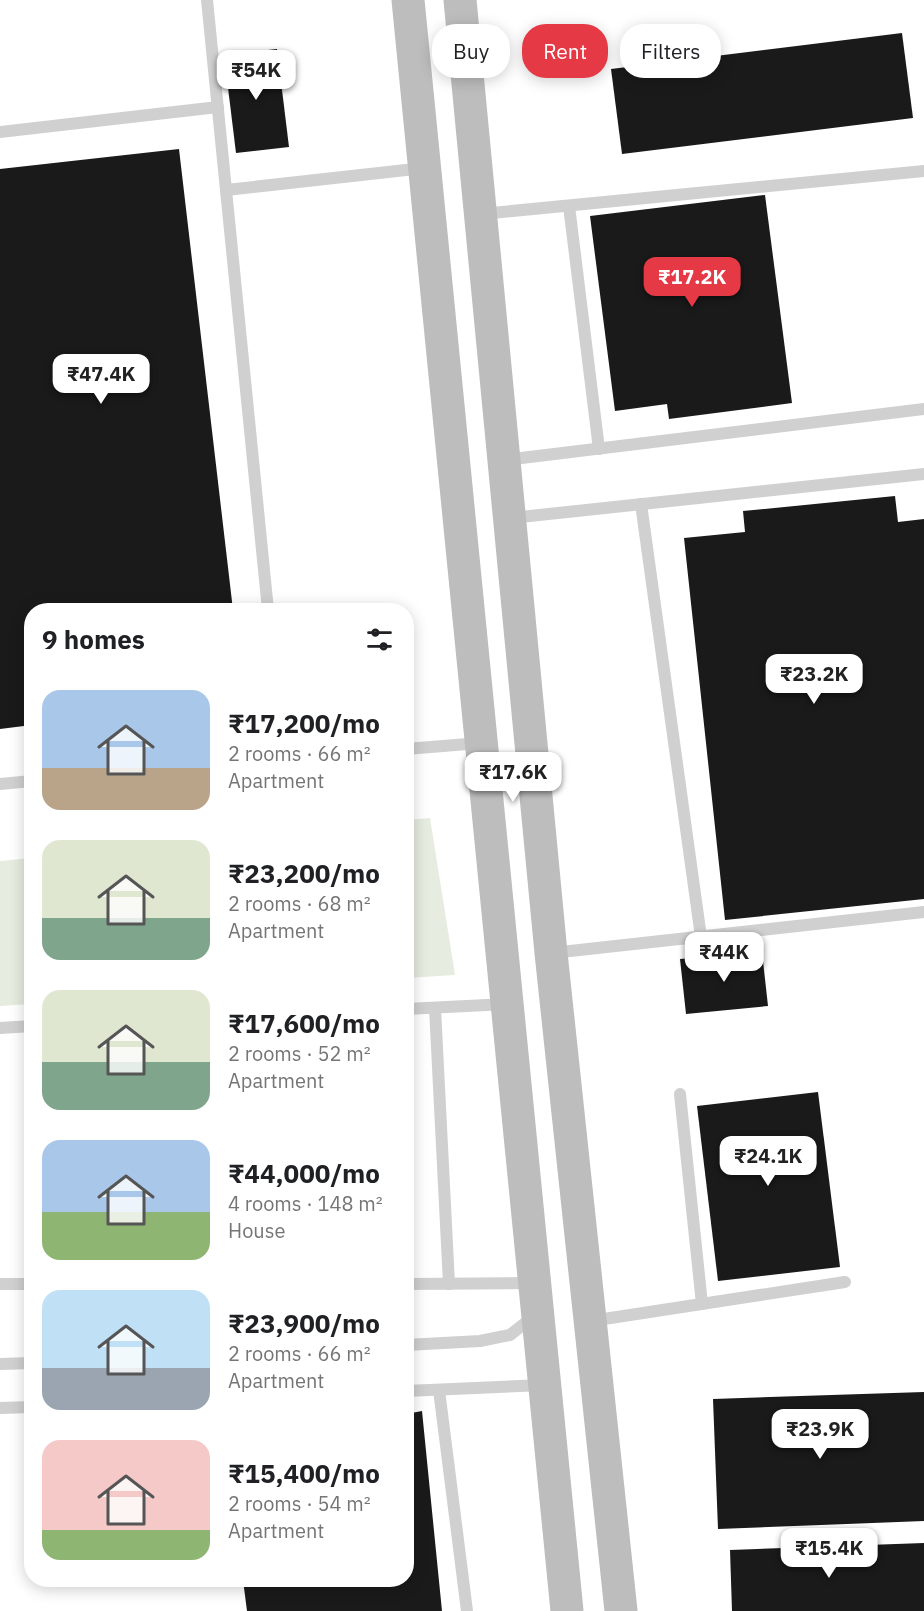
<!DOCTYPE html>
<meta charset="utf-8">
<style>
:root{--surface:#fff;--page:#f6f6f6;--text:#202124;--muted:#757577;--accent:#e63946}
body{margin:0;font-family:"IBM Plex Sans",sans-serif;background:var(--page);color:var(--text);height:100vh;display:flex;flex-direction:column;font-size:22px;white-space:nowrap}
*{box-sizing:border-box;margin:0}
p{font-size:20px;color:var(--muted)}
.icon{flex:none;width:33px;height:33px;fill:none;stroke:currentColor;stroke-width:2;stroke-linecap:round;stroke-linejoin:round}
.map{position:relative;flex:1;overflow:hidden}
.side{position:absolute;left:24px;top:603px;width:390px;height:984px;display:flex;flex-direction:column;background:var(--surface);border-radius:24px;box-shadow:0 3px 15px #0003}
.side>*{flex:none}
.top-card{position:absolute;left:432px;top:24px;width:402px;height:54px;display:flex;gap:12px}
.price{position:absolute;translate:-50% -51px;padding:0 14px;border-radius:12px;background:#fff;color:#222;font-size:20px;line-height:39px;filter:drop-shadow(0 2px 3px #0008)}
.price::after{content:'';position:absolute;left:50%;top:36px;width:18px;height:14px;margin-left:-9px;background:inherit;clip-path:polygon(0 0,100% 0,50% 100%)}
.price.on{background:var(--accent);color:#fff}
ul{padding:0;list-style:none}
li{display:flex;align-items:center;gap:18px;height:150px;padding:0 18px}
li span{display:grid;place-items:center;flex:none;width:168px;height:120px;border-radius:18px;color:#555}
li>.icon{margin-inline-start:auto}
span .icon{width:72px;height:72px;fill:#fffc;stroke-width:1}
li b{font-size:26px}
h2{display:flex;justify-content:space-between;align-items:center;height:72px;padding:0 18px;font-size:26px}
.tag{padding:0 21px;border-radius:24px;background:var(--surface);box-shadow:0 3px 15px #0003;font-size:21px;line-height:54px}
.tag.on{background:var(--accent);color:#fff}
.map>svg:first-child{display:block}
</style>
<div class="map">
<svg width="924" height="1611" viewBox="0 0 924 1611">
<rect width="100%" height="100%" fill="#fff"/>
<!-- green -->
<g fill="#e6ecdf">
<polygon points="430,818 455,975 407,978 407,820"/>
<polygon points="31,858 31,1004 0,1006 0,861"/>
</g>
<!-- building -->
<g fill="#1a1a1a">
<polygon points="902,33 913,118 622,154 611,69"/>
<polygon points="277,49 289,147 236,153 224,55"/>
<polygon points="179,149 233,610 32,610 32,725 0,729 0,169"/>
<polygon points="765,195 792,403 669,419 667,404 615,411 590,216"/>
<polygon points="895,496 898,522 924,519 924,899 725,920 684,538 745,532 743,511"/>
<polygon points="762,952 768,1006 686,1014 680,959"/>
<polygon points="818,1092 840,1267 718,1281 697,1106"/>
<polygon points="924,1392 924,1521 718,1529 713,1399"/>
<polygon points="422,1411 442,1611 247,1611 243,1580 406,1580 406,1414"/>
<polygon points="924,1543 924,1611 732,1611 730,1550"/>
</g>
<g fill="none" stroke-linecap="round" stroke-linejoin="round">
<!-- lane -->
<g stroke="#d0d0d0" stroke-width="12">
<polyline points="207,0 268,610"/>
<polyline points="0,132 218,107"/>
<polyline points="226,190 424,168"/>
<polyline points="569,206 599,449"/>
<polyline points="481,214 924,171"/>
<polyline points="505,460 924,409"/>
<polyline points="641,504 701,937"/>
<polyline points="511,518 924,474"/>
<polyline points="406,749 480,743"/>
<polyline points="0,784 32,781"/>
<polyline points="552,953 924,912"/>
<polyline points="435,1008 449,1284"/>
<polyline points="406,1009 507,1004"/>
<polyline points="0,1028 32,1026"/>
<polyline points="680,1094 702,1304"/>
<polyline points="0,1284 32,1284"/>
<polyline points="406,1284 534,1283"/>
<polyline points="591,1321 845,1282"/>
<polyline points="406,1345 480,1341 510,1335 534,1316"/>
<polyline points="0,1364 32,1363"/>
<polyline points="439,1390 467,1611"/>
<polyline points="406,1391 543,1385"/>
<polyline points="0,1408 32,1407"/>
</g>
<!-- secondary -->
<g stroke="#bdbdbd" stroke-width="33">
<polyline points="408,0 567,1611"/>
<polyline points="460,0 551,953 621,1611"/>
</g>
</g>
</svg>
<b class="price" style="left:256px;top:101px">₹54K</b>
<b class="price on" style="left:692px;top:308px">₹17.2K</b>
<b class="price" style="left:101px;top:405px">₹47.4K</b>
<b class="price" style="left:814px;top:705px">₹23.2K</b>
<b class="price" style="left:513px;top:803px">₹17.6K</b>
<b class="price" style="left:724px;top:983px">₹44K</b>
<b class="price" style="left:768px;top:1187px">₹24.1K</b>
<b class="price" style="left:820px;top:1460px">₹23.9K</b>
<b class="price" style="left:829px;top:1579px">₹15.4K</b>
<div class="top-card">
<a class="tag">Buy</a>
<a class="tag on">Rent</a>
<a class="tag">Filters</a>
</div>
<section class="side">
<h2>9 homes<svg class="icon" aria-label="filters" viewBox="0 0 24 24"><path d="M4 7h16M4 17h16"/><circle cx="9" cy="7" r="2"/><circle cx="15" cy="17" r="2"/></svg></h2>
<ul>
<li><span style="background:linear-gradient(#a9c7e8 65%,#b9a48a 0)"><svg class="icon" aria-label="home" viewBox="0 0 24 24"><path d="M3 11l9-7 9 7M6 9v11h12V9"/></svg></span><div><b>₹17,200/mo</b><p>2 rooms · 66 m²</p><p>Apartment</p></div></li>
<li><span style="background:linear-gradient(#dfe7d0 65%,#7fa58c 0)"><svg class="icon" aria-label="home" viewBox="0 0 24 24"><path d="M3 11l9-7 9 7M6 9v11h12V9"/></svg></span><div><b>₹23,200/mo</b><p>2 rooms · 68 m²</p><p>Apartment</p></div></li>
<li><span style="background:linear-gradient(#dfe7d0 60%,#7fa58c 0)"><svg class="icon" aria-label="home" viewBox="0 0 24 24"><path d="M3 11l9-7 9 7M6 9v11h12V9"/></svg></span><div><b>₹17,600/mo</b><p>2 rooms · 52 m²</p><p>Apartment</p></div></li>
<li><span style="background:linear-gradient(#a9c7e8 60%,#8fb573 0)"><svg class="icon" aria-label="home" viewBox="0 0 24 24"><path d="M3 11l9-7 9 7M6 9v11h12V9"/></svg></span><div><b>₹44,000/mo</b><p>4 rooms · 148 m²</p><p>House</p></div></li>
<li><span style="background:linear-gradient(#bfe0f5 65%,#9aa5b1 0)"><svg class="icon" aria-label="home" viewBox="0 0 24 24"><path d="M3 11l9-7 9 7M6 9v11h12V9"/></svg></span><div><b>₹23,900/mo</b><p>2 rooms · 66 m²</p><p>Apartment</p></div></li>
<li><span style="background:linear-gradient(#f6c9c9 75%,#8fb573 0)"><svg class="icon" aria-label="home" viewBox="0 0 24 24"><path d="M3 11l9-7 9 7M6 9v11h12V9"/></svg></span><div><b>₹15,400/mo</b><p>2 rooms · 54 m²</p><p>Apartment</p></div></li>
</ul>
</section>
</div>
